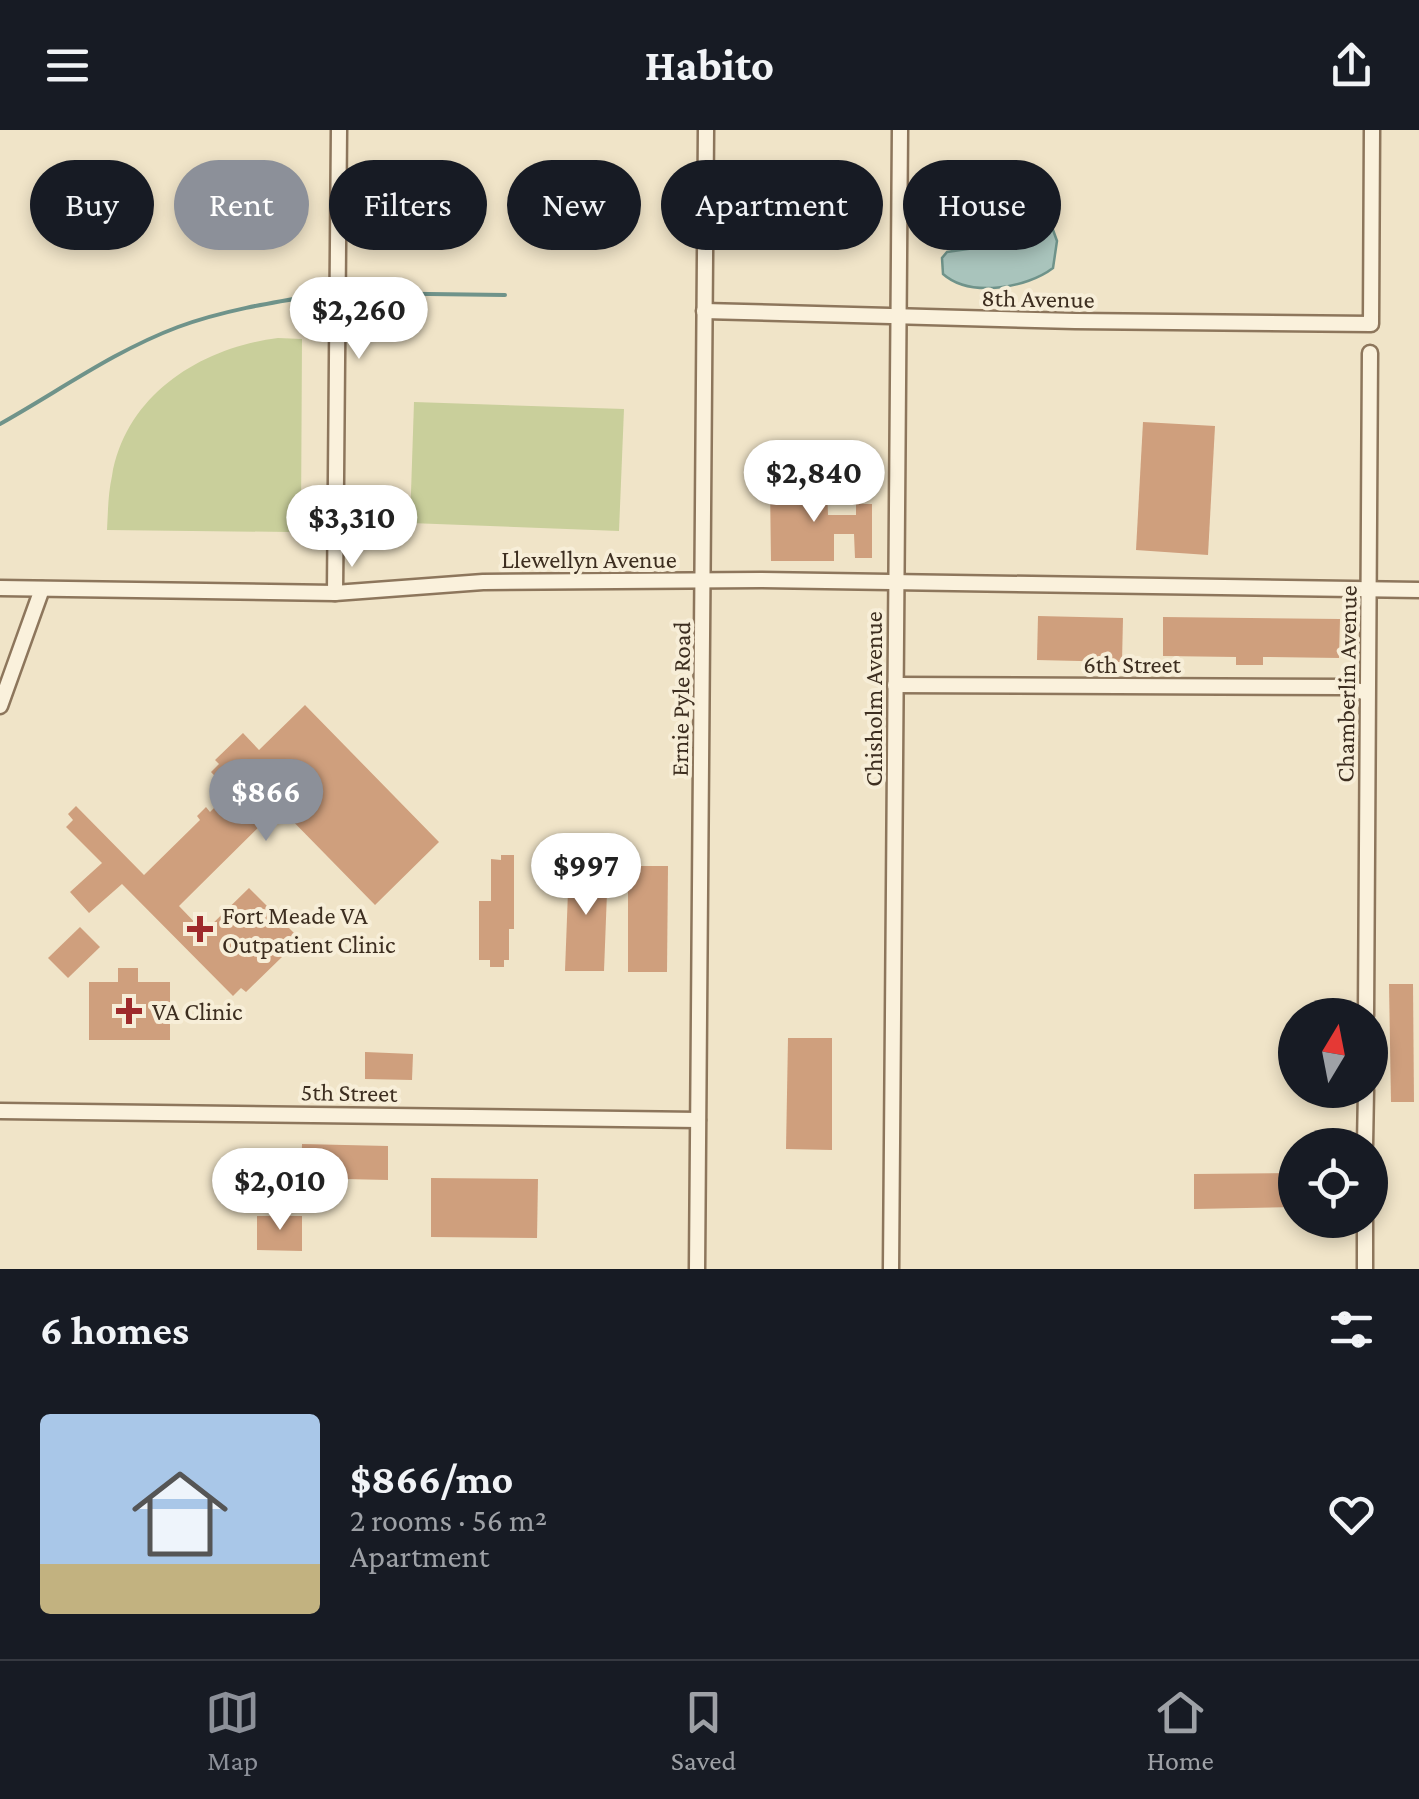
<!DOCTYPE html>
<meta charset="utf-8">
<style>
:root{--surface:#171b24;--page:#20242c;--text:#f1f3f6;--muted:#9ea1a6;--line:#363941;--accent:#8c9099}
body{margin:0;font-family:"Crimson Pro",serif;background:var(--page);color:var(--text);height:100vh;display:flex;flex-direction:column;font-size:38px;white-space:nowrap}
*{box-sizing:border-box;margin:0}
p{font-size:32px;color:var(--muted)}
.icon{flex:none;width:55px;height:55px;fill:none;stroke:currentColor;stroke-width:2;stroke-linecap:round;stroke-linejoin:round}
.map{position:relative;height:1139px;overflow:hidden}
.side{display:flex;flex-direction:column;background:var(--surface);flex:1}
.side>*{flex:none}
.guide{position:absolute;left:30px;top:30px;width:1360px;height:90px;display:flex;gap:20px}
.needle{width:65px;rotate:10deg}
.controls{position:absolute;left:1278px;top:868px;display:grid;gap:20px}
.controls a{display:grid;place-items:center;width:110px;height:110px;border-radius:50%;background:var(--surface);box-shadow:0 5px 15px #0003;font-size:50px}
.price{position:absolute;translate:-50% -85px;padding:0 22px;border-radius:35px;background:#fff;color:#222;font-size:32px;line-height:65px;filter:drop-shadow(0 2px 5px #0008)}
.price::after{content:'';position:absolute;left:50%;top:60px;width:30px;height:22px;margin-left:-15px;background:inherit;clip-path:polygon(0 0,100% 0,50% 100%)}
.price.on{background:var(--accent);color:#fff}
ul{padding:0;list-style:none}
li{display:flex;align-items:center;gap:30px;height:250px;padding:0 40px}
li+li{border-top:2px solid var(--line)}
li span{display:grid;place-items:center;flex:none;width:280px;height:200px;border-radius:10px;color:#555}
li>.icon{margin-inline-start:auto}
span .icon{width:120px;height:120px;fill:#fffc;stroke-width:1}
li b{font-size:42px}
h2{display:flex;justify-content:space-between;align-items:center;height:120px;padding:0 40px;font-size:42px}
.pill{padding:0 35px;border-radius:45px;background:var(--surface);box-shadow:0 5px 15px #0003;font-size:35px;line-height:90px}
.pill.on{background:var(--accent);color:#fff}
header{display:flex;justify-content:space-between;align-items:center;height:130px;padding:0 40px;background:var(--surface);font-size:45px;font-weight:700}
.menu{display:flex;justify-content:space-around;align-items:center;height:140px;border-top:2px solid var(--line);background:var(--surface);font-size:28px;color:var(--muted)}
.menu a{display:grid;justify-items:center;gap:5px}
.menu .on{color:var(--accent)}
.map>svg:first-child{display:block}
</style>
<header><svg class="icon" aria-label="menu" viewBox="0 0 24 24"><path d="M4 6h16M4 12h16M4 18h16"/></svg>Habito<svg class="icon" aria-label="share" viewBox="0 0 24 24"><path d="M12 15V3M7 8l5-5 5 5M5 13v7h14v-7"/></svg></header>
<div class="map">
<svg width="1419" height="1139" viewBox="0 0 1419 1139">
<rect width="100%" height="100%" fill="#f0e4c8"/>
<!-- green -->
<g fill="#c9cf9b">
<path d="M278,208L302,209L301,392L289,402L107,400C108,382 108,364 112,346C126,264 201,218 278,208Z"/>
<polygon points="414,272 624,279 619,401 410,393"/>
</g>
<!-- water -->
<path fill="#a9c4bc" stroke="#6f938a" stroke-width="2.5" d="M950,65L990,78H1024L1048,86L1057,111L1053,138C1027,158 970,168 943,144L942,128L947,122L1002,114C1009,109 1012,103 1011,95L1005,91L964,103L945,97L939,87L938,73L943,66Z"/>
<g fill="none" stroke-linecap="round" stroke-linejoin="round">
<!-- stream -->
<g stroke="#6f938a" stroke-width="4">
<polyline points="353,163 505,165"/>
<path d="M0,294C59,261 114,221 178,197C224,180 275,172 323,164"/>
</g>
</g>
<!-- building -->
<g fill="#cf9f7d">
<polygon points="1143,292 1215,296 1208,425 1136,420"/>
<polygon points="770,356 827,356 828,385 856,385 856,374 872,374 872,428 855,428 854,404 834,404 834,431 771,431"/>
<polygon points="1038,486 1123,488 1122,532 1037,530"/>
<polygon points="1163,487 1340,489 1339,528 1263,527 1263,535 1236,535 1236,527 1163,526"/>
<polygon points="305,575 439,712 375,775 279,677 179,776 204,802 249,758 295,804 278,821 283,826 246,862 241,858 233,866 122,754 89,783 70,762 102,733 66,697 73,690 68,684 76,676 144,745 200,690 197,686 206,677 210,682 230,662 211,642 219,634 215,630 243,603 259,620"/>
<polygon points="501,725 514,725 514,799 509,799 509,830 504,830 504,837 490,837 490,830 479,830 479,771 491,771 491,729 501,730"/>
<polygon points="569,735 608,736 604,841 565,841"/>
<polygon points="628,736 668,736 667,842 628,842"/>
<polygon points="80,797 100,817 68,848 48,828"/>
<polygon points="118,838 138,838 138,852 170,852 170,910 89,910 89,852 118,852"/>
<polygon points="1389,854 1413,854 1414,972 1391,972"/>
<polygon points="788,908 832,908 832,1020 786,1019"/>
<polygon points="365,922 413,924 412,950 365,949"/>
<polygon points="302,1014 388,1016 388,1050 301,1048"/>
<polygon points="1295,1043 1295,1077 1194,1079 1194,1044"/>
<polygon points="431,1048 538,1049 537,1108 431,1107"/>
<polygon points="257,1086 302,1086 302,1121 257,1120"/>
</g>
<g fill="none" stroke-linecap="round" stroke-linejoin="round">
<!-- minor casing -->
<g stroke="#8d765c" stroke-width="19">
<g id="minor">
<polyline points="704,181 1075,191 1371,194 1372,0"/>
<polyline points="0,458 335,463 483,452 761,450 1419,460"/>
<polyline points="335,463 339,0"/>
<polyline points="895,555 1345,557 1367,563"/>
<polyline points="0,576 42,459"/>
<polyline points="1366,885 1370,223"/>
<polyline points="0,981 698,990"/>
<polyline points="1365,1015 1366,960"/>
<polyline points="697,1139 706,0"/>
<polyline points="891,1139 900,0"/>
<polyline points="1365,1139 1365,1090"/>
</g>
</g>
<!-- minor -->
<use href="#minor" stroke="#faf1dc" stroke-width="14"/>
</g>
<!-- markers -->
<g fill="#9e2a2b" stroke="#f7eed8" stroke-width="4">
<path d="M195 784h10v10h10v10h-10v10h-10v-10h-10v-10h10z"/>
<path d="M124 866h10v10h10v10h-10v10h-10v-10h-10v-10h10z"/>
</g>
<g text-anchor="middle" stroke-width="8" stroke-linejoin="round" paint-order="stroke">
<!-- street labels -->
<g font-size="25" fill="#3d2e20" stroke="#f7eed8">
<text transform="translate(1038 168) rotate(1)" y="9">8th Avenue</text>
<text x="589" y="438">Llewellyn Avenue</text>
<text x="1132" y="543">6th Street</text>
<text transform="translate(1346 554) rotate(-89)" y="9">Chamberlin Avenue</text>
<text transform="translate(680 569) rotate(-89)" y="9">Ernie Pyle Road</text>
<text transform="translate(873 569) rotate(-90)" y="9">Chisholm Avenue</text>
<text transform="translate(349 962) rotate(1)" y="9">5th Street</text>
</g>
<!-- poi labels -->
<g font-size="25" fill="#3d2e20" stroke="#f7eed8" text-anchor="start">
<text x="222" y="794">Fort Meade VA<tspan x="222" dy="29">Outpatient Clinic</tspan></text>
<text x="152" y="890">VA Clinic</text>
</g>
</g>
</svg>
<div class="controls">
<a><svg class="needle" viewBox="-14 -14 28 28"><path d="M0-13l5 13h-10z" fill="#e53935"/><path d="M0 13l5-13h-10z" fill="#9ea1a6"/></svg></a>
<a><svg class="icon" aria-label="locate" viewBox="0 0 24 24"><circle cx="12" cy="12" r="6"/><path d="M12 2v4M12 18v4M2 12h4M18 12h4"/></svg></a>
</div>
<b class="price" style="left:359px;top:232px">$2,260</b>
<b class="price" style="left:814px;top:395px">$2,840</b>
<b class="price" style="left:352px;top:440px">$3,310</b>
<b class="price on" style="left:266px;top:714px">$866</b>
<b class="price" style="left:586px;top:788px">$997</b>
<b class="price" style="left:280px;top:1103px">$2,010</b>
<div class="guide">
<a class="pill">Buy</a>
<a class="pill on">Rent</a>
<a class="pill">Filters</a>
<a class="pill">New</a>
<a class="pill">Apartment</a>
<a class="pill">House</a>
</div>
</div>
<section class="side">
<h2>6 homes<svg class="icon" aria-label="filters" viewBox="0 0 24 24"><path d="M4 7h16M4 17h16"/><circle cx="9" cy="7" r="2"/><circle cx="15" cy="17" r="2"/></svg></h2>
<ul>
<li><span style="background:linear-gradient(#a9c7e8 75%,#c2b280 0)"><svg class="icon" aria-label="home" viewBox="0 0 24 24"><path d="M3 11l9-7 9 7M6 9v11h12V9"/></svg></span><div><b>$866/mo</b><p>2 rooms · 56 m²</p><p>Apartment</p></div><svg class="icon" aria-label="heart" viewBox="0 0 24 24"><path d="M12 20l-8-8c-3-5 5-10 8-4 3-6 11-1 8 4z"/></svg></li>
</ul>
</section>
<nav class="menu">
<a class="on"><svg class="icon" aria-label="map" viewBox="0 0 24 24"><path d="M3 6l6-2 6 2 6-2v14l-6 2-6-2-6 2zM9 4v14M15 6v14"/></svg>Map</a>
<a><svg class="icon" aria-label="saved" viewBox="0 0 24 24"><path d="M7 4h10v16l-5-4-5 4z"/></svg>Saved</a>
<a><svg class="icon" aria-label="home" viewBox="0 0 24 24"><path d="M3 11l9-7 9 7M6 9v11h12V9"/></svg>Home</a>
</nav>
